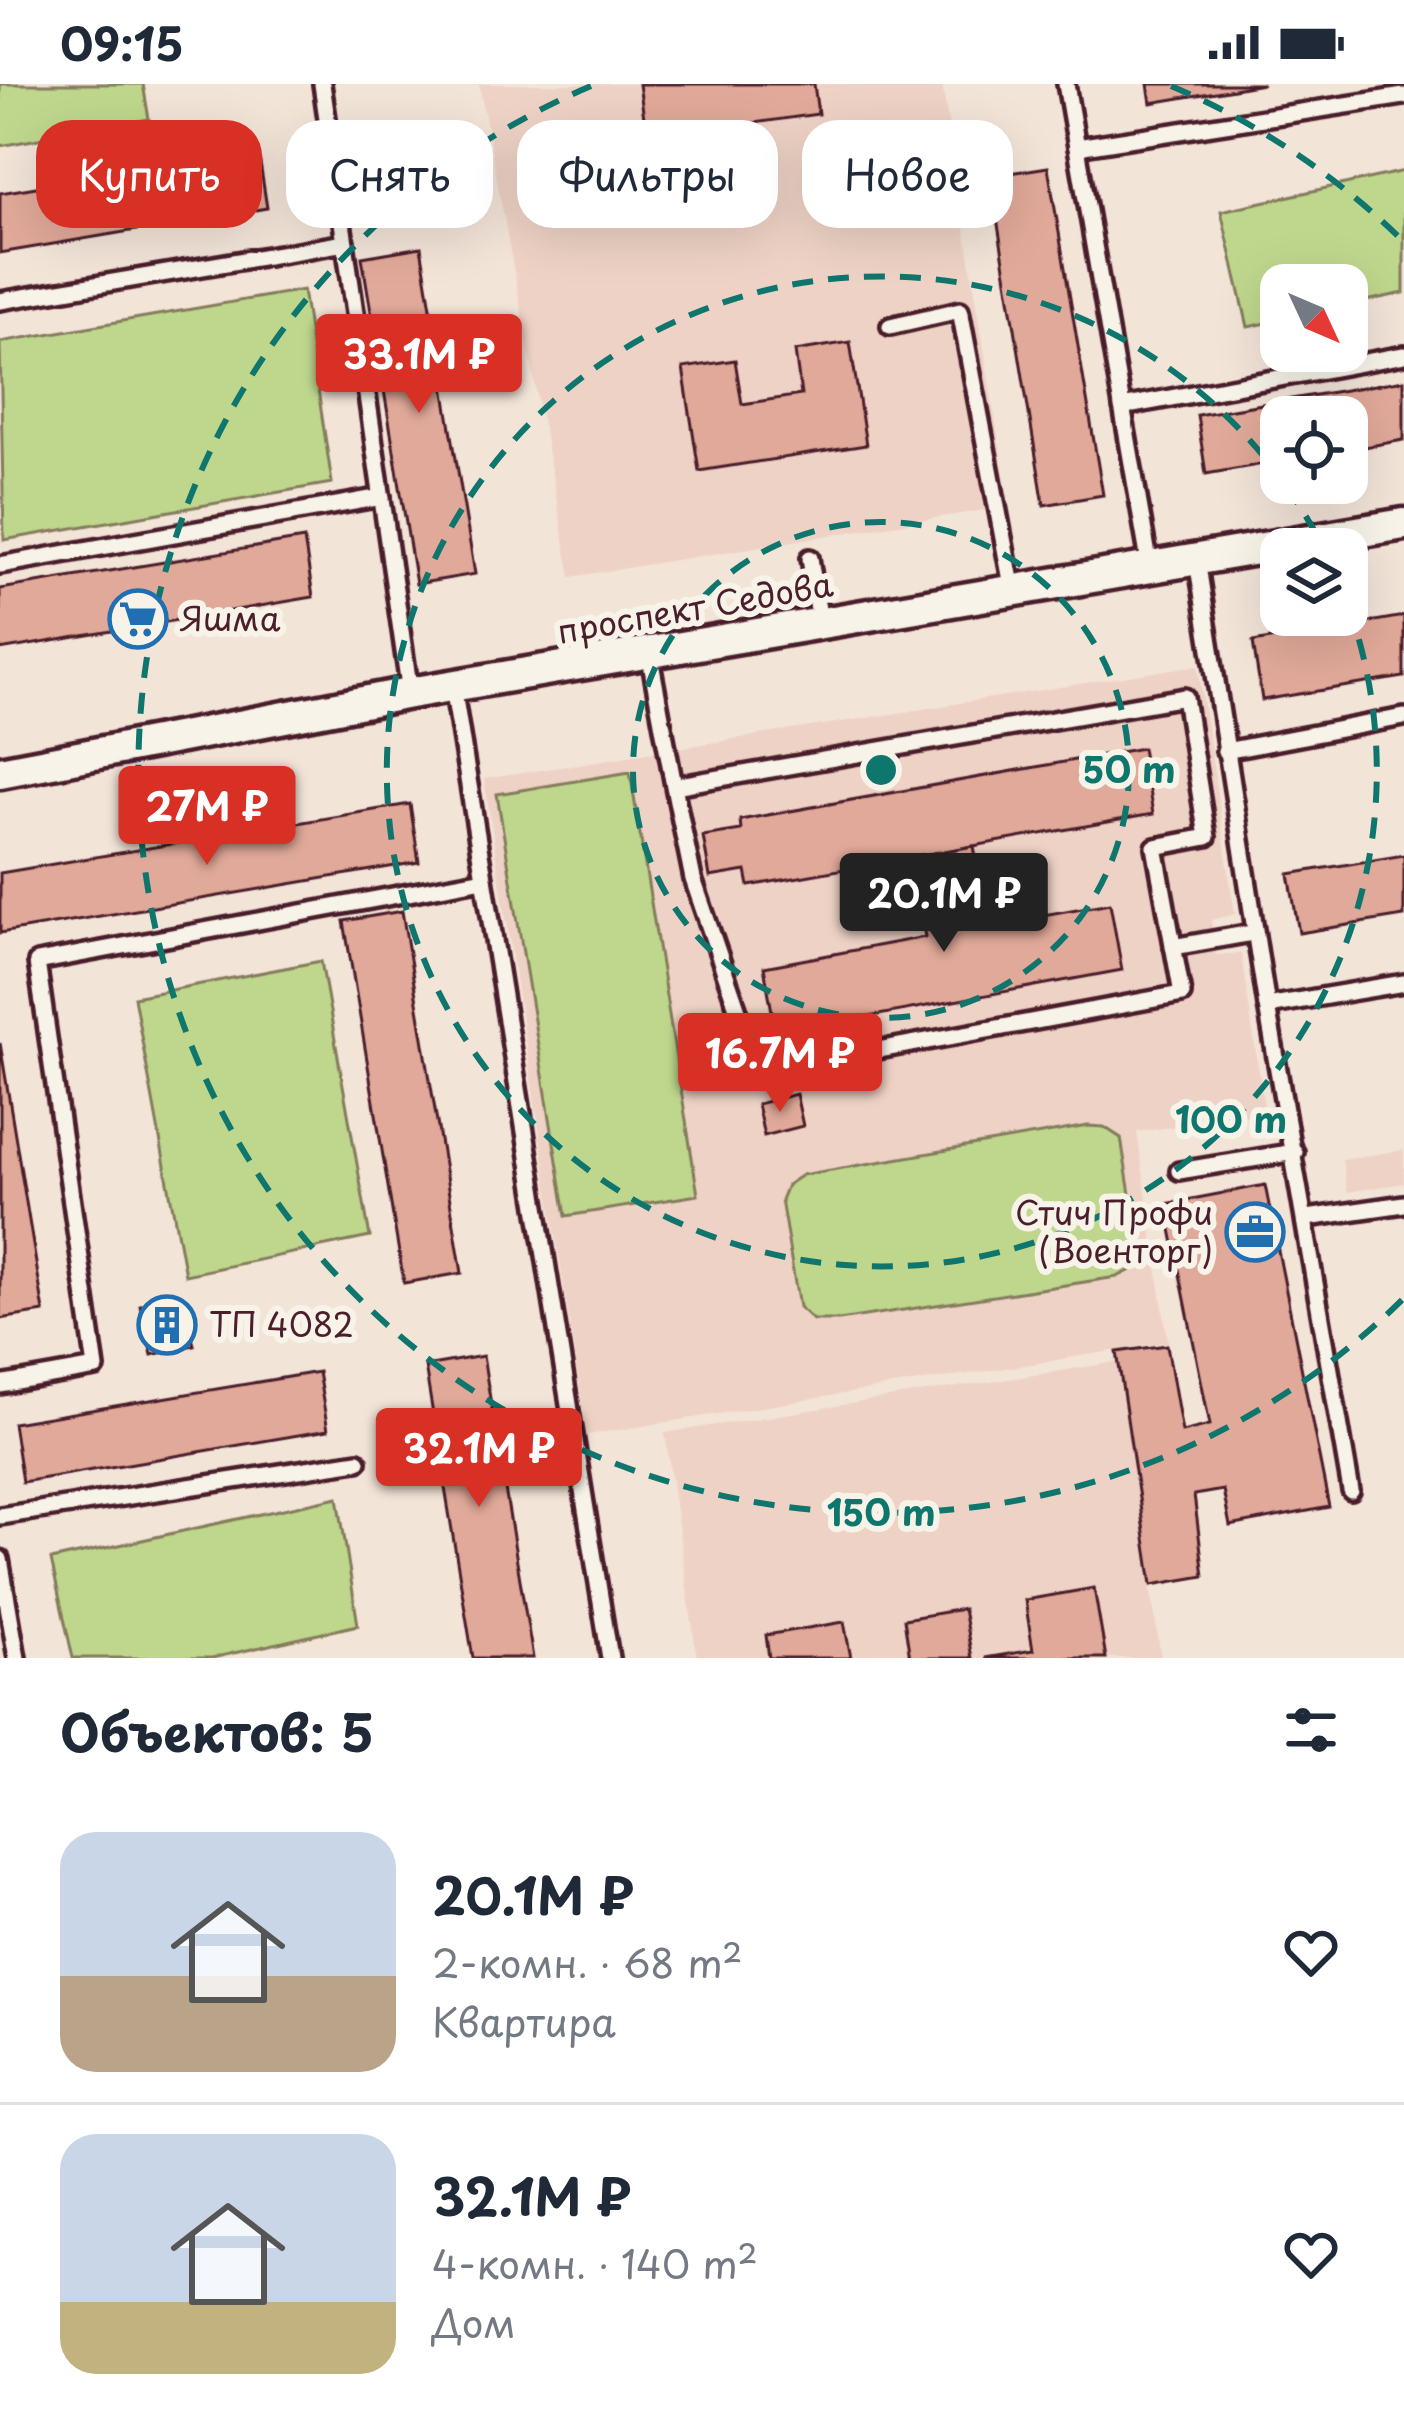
<!DOCTYPE html>
<html lang="ru">
<meta charset="utf-8">
<style>
:root{--surface:#fff;--page:#f2f2f3;--text:#1f2937;--muted:#747a83;--line:#e0e1e3;--accent:#d93025}
body{margin:0;font-family:"Playpen Sans",sans-serif;background:var(--page);color:var(--text);height:100vh;display:flex;flex-direction:column;font-size:45px;white-space:nowrap}
*{box-sizing:border-box;margin:0}
p{font-size:39px;color:var(--muted)}
.icon{flex:none;width:66px;height:66px;fill:none;stroke:currentColor;stroke-width:2;stroke-linecap:round;stroke-linejoin:round}
.map{position:relative;height:1574px;overflow:hidden}
.side{display:flex;flex-direction:column;background:var(--surface);flex:1}
.side>*{flex:none}
.top-card{position:absolute;left:36px;top:36px;width:1332px;height:108px;display:flex;gap:24px}
.needle{width:78px;rotate:134deg}
.fabs{position:absolute;left:1260px;top:180px;display:grid;gap:24px}
.fabs a{display:grid;place-items:center;width:108px;height:108px;border-radius:24px;background:var(--surface);box-shadow:0 12px 48px #0002;font-size:60px}
.price{position:absolute;translate:-50% -102px;padding:0 27px;border-radius:12px;background:var(--accent);color:#fff;font-size:39px;line-height:78px;filter:drop-shadow(0 3px 6px #0008)}
.price::after{content:'';position:absolute;left:50%;top:72px;width:36px;height:27px;margin-left:-18px;background:inherit;clip-path:polygon(0 0,100% 0,50% 100%)}
.price.active{background:#222;color:#fff}
ul{padding:0;list-style:none}
li{display:flex;align-items:center;gap:36px;height:300px;padding:0 60px}
li+li{border-top:3px solid var(--line)}
li span{display:grid;place-items:center;flex:none;width:336px;height:240px;border-radius:36px;color:#555}
li>.icon{margin-inline-start:auto}
span .icon{width:144px;height:144px;fill:#fffc;stroke-width:1}
li b{font-size:51px}
h2{display:flex;justify-content:space-between;align-items:center;height:144px;padding:0 60px;font-size:51px}
.tag{padding:0 42px;border-radius:36px;background:var(--surface);box-shadow:0 12px 48px #0002;font-size:42px;line-height:108px}
.tag.active{background:var(--accent);color:#fff}
.status{display:flex;justify-content:space-between;align-items:center;height:84px;padding:0 60px;background:var(--surface);direction:ltr}
.status svg{height:33px;fill:currentColor}
.map>svg:first-child{display:block}
</style>
<div class="status"><b>09:15</b><svg viewBox="0 0 49 12"><path d="M0 12V9h3v3zM5 12V6h3v6zM10 12V3h3v9zM15 12V0h3v12zM26 1h20v11H26zM47 4h2v5h-2z"/></svg></div>
<div class="map">
<svg width="1404" height="1574" viewBox="0 0 1404 1574">
<rect width="100%" height="100%" fill="#f3e4d8"/>
<filter id="ink" filterUnits="userSpaceOnUse"><feTurbulence type="fractalNoise" baseFrequency=".00833" numOctaves="2"/><feDisplacementMap in="SourceGraphic" scale="24" xChannelSelector="R" yChannelSelector="G"/><feConvolveMatrix kernelMatrix="1 2 1 2 8 2 1 2 1" color-interpolation-filters="sRGB"/></filter>
<g filter="url(#ink)">
<!-- built -->
<g fill="#eed2c5">
<polygon points="479,0 942,0 1009,422 571,493"/>
<polygon points="1198,581 1235,830 1211,836 1216,871 1241,869 1265,1029 1137,1048 1168,1258 587,1351 484,695"/>
<polygon points="1404,1066 1404,1099 1347,1108 1342,1075"/>
<polygon points="1117,1278 1161,1574 697,1574 665,1349"/>
</g>
<!-- green -->
<g fill="#bfd78d" stroke="#847b5c" stroke-width="3">
<polygon points="0,0 143,0 149,35 0,62"/>
<polygon points="1404,87 1404,209 1347,221 1347,201 1281,201 1281,236 1248,243 1221,127"/>
<polygon points="303,206 332,399 4,456 0,258"/>
<polygon points="630,688 698,1111 566,1132 497,710"/>
<polygon points="321,877 370,1153 185,1191 134,913"/>
<polygon points="1088,1042 1104,1043 1121,1054 1140,1173 1131,1186 1117,1193 839,1236 813,1236 799,1223 781,1116 787,1101 802,1091"/>
<polygon points="338,1413 358,1541 212,1574 73,1574 51,1476"/>
</g>
<!-- building -->
<g fill="#e1a999" stroke="#4a1f2b" stroke-width="3">
<polygon points="639,0 814,0 818,30 647,54"/>
<polygon points="1148,0 1263,0 1151,19"/>
<polygon points="258,66 267,124 0,169 0,109"/>
<polygon points="1048,83 1103,411 1044,421 990,92"/>
<polygon points="421,163 475,490 416,500 362,173"/>
<polygon points="850,258 866,361 699,387 683,284 735,276 742,320 801,311 795,267"/>
<polygon points="1404,296 1404,356 1347,366 1347,333 1281,333 1281,377 1206,390 1197,331"/>
<polygon points="304,455 313,513 0,566 0,505"/>
<polygon points="1404,532 1404,593 1262,616 1253,558"/>
<polygon points="1142,664 1153,730 749,802 746,787 710,793 703,752 741,746 740,736"/>
<polygon points="410,720 419,778 0,849 0,789"/>
<polygon points="974,762 988,841 1110,819 1122,886 776,950 764,883 925,853 911,773"/>
<polygon points="1404,771 1404,832 1299,849 1289,790"/>
<polygon points="402,827 462,1189 404,1199 344,837"/>
<polygon points="0,959 44,1228 0,1235"/>
<polygon points="796,1010 803,1042 764,1052 757,1020"/>
<polygon points="1265,1101 1329,1423 1230,1442 1223,1406 1194,1411 1204,1492 1152,1501 1117,1268 1167,1261 1182,1348 1210,1341 1166,1120"/>
<polygon points="181,1211 194,1261 152,1271 140,1221"/>
<polygon points="483,1272 533,1574 473,1574 425,1282"/>
<polygon points="318,1288 328,1346 22,1398 13,1339"/>
<polygon points="1094,1504 1106,1574 985,1574 1033,1566 1025,1516"/>
<polygon points="963,1525 972,1574 910,1574 904,1535"/>
<polygon points="844,1538 851,1574 769,1574 766,1551"/>
</g>
<g fill="none" stroke-linecap="round" stroke-linejoin="round">
<!-- service casing -->
<g stroke="#4a1f2b" stroke-width="24">
<g id="service">
<polyline points="322,0 410,609"/>
<polyline points="1066,0 1150,483"/>
<polyline points="1077,63 1404,12"/>
<polyline points="0,217 345,159"/>
<polyline points="890,242 960,226 1013,507"/>
<polyline points="1122,323 1404,271"/>
<polyline points="810,474 820,539"/>
<polyline points="1197,476 1267,922 1404,899"/>
<polyline points="0,481 382,413"/>
<polyline points="649,568 674,702 1185,613 1207,753 1155,763 1182,910 759,988 693,795 674,702"/>
<polyline points="453,602 610,1574"/>
<polyline points="1225,667 1404,633"/>
<polyline points="1173,863 1252,849"/>
<polyline points="1267,922 1351,1407"/>
<polyline points="1179,1087 1295,1068"/>
<polyline points="1307,1134 1404,1120"/>
<polyline points="0,1301 96,1284 37,878 484,795"/>
<polyline points="0,1432 358,1377"/>
<polyline points="0,1475 17,1574"/>
</g>
</g>
<!-- minor casing -->
<g stroke="#4a1f2b" stroke-width="39">
<polyline id="minor" points="0,688 410,609 1404,440"/>
</g>
<!-- service -->
<use href="#service" stroke="#f7f3e8" stroke-width="15"/>
<!-- minor -->
<use href="#minor" stroke="#f7f3e8" stroke-width="30"/>
</g>
</g>
<!-- distance rings -->
<g fill="none" stroke="#0f766e" stroke-width="6" stroke-dasharray="21 15">
<circle cx="881" cy="686" r="248"/>
<path d="M1286 402A495 495 0 0 1 1322 461M1348 521A495 495 0 1 1 1279 392"/>
<path d="M1402 1216A743 743 0 1 1 591 2M1171 2A743 743 0 0 1 1402 156"/>
</g>
<!-- icons -->
<defs>
<g id="supermarket-ring" transform="scale(3)"><circle r="9.5" fill="#f7f3e8" stroke="#1f6fb2" stroke-width="1.5"/><path d="M-6-5.5h2.5l.6 2H6L4.5 2H-2.5L-4.4-4H-6ZM-1.5 3.2a1.3 1.3 0 1 0 .1 0ZM3 3.2a1.3 1.3 0 1 0 .1 0Z" fill="#1f6fb2"/></g>
<g id="office-ring" transform="scale(3)"><circle r="9.5" fill="#f7f3e8" stroke="#1f6fb2" stroke-width="1.5"/><path d="M-6-3h4V-5.5h4V-3h4V5H-6ZM-1-4.5V-3h2v-1.5ZM-6 0V1H6V0Z" fill="#1f6fb2"/></g>
<g id="building-ring" transform="scale(3)"><circle r="9.5" fill="#f7f3e8" stroke="#1f6fb2" stroke-width="1.5"/><path d="M-4-6H4V6H1V3H-1V6H-4ZM-2.5-4.3h1.7v1.8h-1.7ZM.8-4.3h1.7v1.8H.8ZM-2.5-1h1.7V.8h-1.7ZM.8-1h1.7V.8H.8Z" fill="#1f6fb2"/></g>
</defs>
<g fill-rule="evenodd">
<use href="#supermarket-ring" x="138" y="535"/>
<use href="#office-ring" x="1255" y="1148"/>
<use href="#building-ring" x="167" y="1241"/>
</g>
<g text-anchor="middle" stroke-width="12" stroke-linejoin="round" paint-order="stroke">
<!-- street labels -->
<g font-size="33" fill="#4a1f2b" stroke="#f7f3e8">
<text transform="translate(695 524) rotate(-10)" y="12">проспект Седова</text>
</g>
<!-- poi labels -->
<g font-size="33" fill="#4a1f2b" stroke="#f7f3e8" text-anchor="start">
<text x="180" y="547">Яшма</text>
<text x="1213" y="1141" text-anchor="end">Стич Профи<tspan x="1213" dy="38">(Военторг)</tspan></text>
<text x="209" y="1253">ТП 4082</text>
</g>
</g>
<circle cx="881" cy="686" r="18" fill="#0f766e" stroke="#f7f3e8" stroke-width="6"/>
<g font-size="36" text-anchor="middle" font-weight="bold" fill="#0f766e" stroke="#f7f3e8" stroke-width="12" stroke-linejoin="round" paint-order="stroke">
<text x="1129" y="699">50 m</text>
<text x="1231" y="1049">100 m</text>
<text x="881" y="1442">150 m</text>
</g>
</svg>
<div class="fabs">
<a><svg class="needle" viewBox="-14 -14 28 28"><path d="M0-13l5 13h-10z" fill="#e53935"/><path d="M0 13l5-13h-10z" fill="#747a83"/></svg></a>
<a><svg class="icon" aria-label="locate" viewBox="0 0 24 24"><circle cx="12" cy="12" r="6"/><path d="M12 2v4M12 18v4M2 12h4M18 12h4"/></svg></a>
<a><svg class="icon" aria-label="layers" viewBox="0 0 24 24"><path d="M12 4l9 5-9 5-9-5zM3 14l9 5 9-5"/></svg></a>
</div>
<b class="price" style="left:419px;top:332px">33.1M ₽</b>
<b class="price" style="left:207px;top:784px">27M ₽</b>
<b class="price active" style="left:944px;top:871px">20.1M ₽</b>
<b class="price" style="left:780px;top:1031px">16.7M ₽</b>
<b class="price" style="left:479px;top:1426px">32.1M ₽</b>
<div class="top-card">
<a class="tag active">Купить</a>
<a class="tag">Снять</a>
<a class="tag">Фильтры</a>
<a class="tag">Новое</a>
</div>
</div>
<section class="side">
<h2>Объектов: 5<svg class="icon" aria-label="filters" viewBox="0 0 24 24"><path d="M4 7h16M4 17h16"/><circle cx="9" cy="7" r="2"/><circle cx="15" cy="17" r="2"/></svg></h2>
<ul>
<li><span style="background:linear-gradient(#c9d6e8 60%,#b9a48a 0)"><svg class="icon" aria-label="home" viewBox="0 0 24 24"><path d="M3 11l9-7 9 7M6 9v11h12V9"/></svg></span><div><b>20.1M ₽</b><p>2-комн. · 68 m²</p><p>Квартира</p></div><svg class="icon" aria-label="heart" viewBox="0 0 24 24"><path d="M12 20l-8-8c-3-5 5-10 8-4 3-6 11-1 8 4z"/></svg></li>
<li><span style="background:linear-gradient(#c9d6e8 70%,#c2b280 0)"><svg class="icon" aria-label="home" viewBox="0 0 24 24"><path d="M3 11l9-7 9 7M6 9v11h12V9"/></svg></span><div><b>32.1M ₽</b><p>4-комн. · 140 m²</p><p>Дом</p></div><svg class="icon" aria-label="heart" viewBox="0 0 24 24"><path d="M12 20l-8-8c-3-5 5-10 8-4 3-6 11-1 8 4z"/></svg></li>
</ul>
</section>
